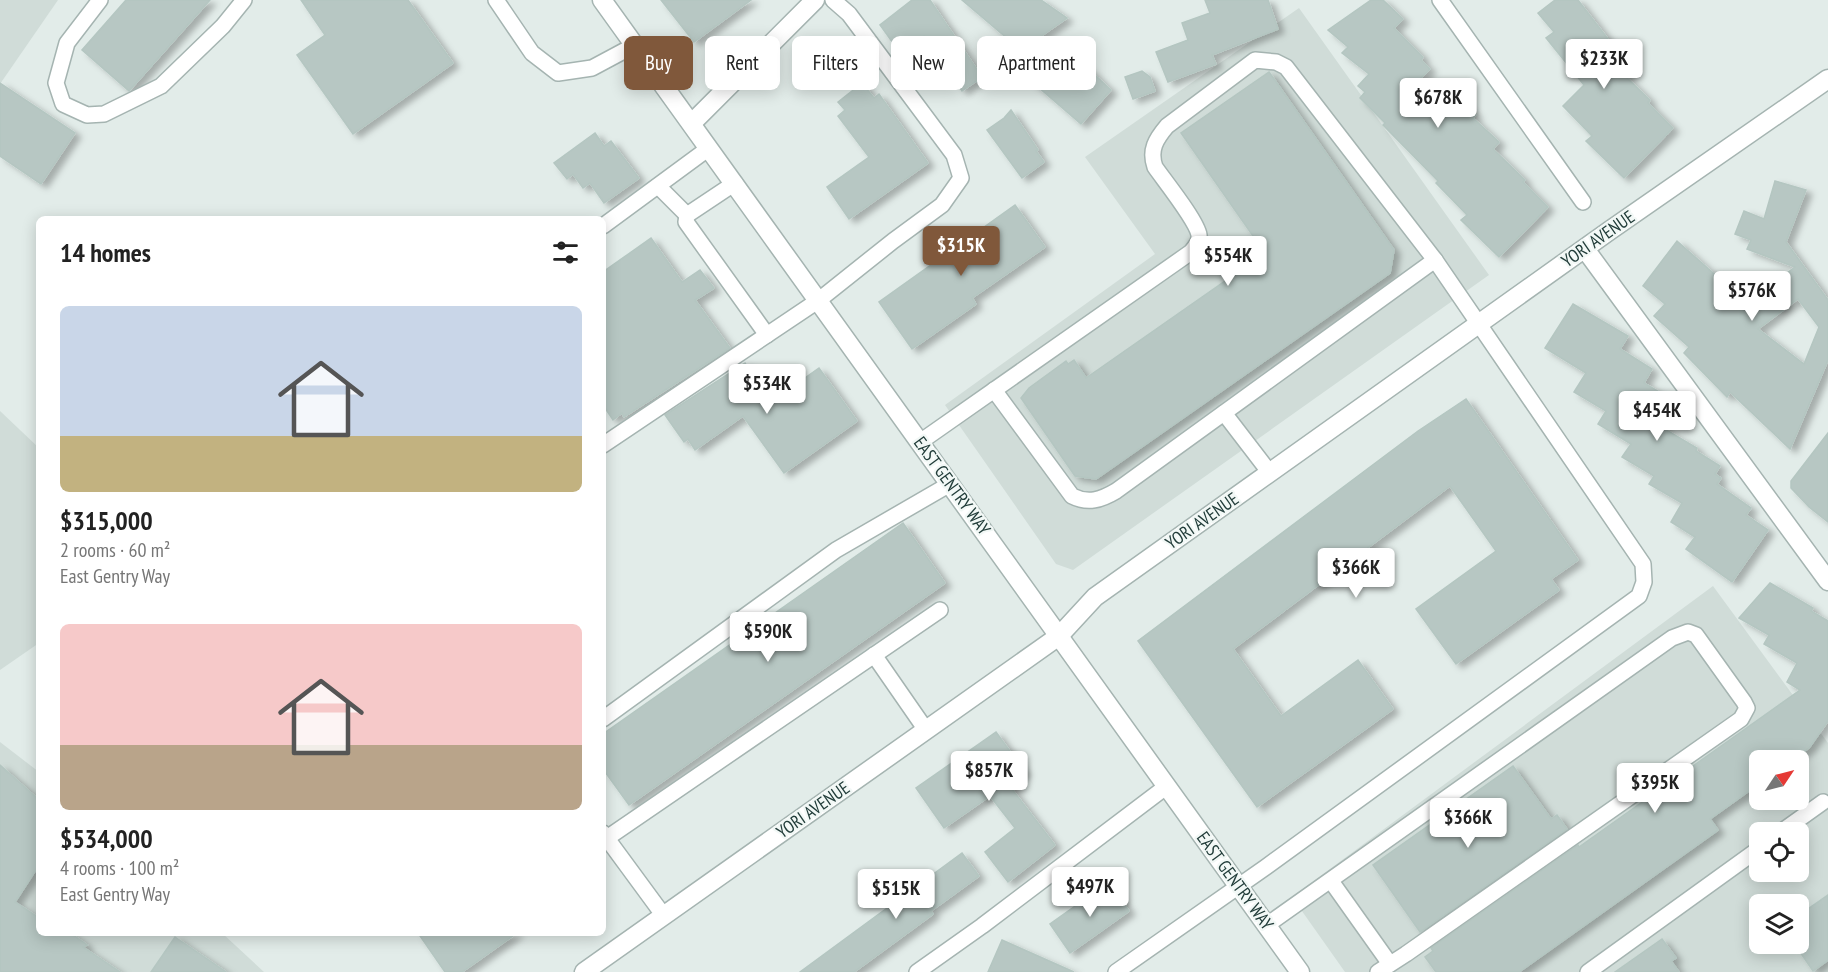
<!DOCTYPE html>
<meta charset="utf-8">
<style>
:root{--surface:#fff;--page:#f2f2f2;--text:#222;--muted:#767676;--accent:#80583b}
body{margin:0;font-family:"PT Sans Narrow",sans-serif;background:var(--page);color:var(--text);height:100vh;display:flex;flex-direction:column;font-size:22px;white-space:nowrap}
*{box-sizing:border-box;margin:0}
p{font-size:20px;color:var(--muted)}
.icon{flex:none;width:33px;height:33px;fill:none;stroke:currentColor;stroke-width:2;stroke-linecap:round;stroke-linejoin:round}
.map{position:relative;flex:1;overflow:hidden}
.side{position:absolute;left:36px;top:216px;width:570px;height:720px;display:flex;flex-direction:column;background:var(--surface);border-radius:9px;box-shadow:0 3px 15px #0003}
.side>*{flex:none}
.guide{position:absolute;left:624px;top:36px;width:570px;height:54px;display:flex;gap:12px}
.needle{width:39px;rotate:55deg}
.tools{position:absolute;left:1749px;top:750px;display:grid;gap:12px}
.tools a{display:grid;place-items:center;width:60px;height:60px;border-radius:9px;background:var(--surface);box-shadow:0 3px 15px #0003;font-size:30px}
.price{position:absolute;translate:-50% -51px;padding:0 14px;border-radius:6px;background:#fff;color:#222;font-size:20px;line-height:39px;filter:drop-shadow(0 2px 3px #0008)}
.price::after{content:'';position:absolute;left:50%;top:36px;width:18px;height:14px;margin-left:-9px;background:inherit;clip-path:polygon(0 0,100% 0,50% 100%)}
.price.selected{background:var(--accent);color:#fff}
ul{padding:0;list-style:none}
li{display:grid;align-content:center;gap:12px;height:318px;padding:0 24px}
li span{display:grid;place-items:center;height:186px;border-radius:9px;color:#555}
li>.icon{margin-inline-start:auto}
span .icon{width:108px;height:108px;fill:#fffc;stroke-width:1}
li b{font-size:26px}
h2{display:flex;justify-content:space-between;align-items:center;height:72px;padding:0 24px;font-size:26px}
.chip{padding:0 21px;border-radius:9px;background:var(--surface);box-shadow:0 3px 15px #0003;font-size:21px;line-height:54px}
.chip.selected{background:var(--accent);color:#fff}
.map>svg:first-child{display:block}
</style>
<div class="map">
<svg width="1828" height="972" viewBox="0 0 1828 972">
<defs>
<filter id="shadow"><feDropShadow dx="6" dy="4" stdDeviation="3" flood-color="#0004"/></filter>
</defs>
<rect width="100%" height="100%" fill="#e2ece9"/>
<!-- built -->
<g fill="#d0dcd8" fill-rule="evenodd">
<polygon points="0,0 58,0 0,84"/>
<polygon points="1299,8 1489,275 1073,570 1056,564 945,405 1155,254 1085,157"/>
<polygon points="0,411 39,448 39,643 0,670"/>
<path d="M1713,586L1828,743V972H1345L1292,897ZM1760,760H1798V800H1760ZM1760,832H1798V872H1760ZM1760,904H1798V944H1760Z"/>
<polygon points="0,742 39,772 39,933 222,933 264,972 0,972"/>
</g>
<!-- building -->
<g fill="#b7c7c3" stroke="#b4c6c1" stroke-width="1.5" fill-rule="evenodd" filter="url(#shadow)">
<polygon points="126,0 210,0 129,91 82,50"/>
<polygon points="301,0 408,0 453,63 353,134 297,55 325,35"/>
<polygon points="661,0 751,0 694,42"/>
<polygon points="912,0 930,0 982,77 962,91 924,36 919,39 917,37 898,50 880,25"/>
<polygon points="962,0 1041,0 1067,18 1021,50"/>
<polygon points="1205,0 1268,0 1278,29 1212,55 1216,64 1168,82 1156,52 1188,40 1182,23 1210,13"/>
<polygon points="1371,0 1383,0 1403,19 1394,28 1423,57 1421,60 1430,69 1416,83 1432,100 1448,87 1476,115 1473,118 1499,142 1493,149 1525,180 1523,182 1548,207 1499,257 1461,220 1467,215 1436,183 1438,181 1383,125 1385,123 1360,98 1365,92 1358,86 1369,74 1342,53 1348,47 1328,30"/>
<polygon points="1555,0 1578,0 1608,39 1605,42 1629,66 1622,73 1650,100 1648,103 1673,128 1624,178 1586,141 1592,136 1563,106 1584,85 1546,38 1554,32 1538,13"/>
<polygon points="1080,61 1111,90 1081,124 1030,80 1040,76 1050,65 1053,71"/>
<polygon points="1142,71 1150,77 1155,91 1133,99 1125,77"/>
<polygon points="1269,72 1394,250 1390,273 1096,479 1075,476 1021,398 1029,388 1066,361 1068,364 1074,360 1086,378 1265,253 1181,133"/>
<polygon points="0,83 75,133 41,184 0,156"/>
<polygon points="862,83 874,98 879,94 928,163 849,219 827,187 869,157 838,116 845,110 838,102"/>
<polygon points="1011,110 1038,150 1036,151 1044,162 1022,178 987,130 1004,118"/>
<polygon points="595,133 604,146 611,141 639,178 604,203 590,183 583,188 573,174 567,179 554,163"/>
<path d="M1775,181L1806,190L1786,242L1828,300V360L1790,449L1730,392L1727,397L1684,353L1689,347L1654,316L1665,304L1643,286L1677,241L1747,303L1795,267L1747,249L1751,240L1735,234L1744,211L1764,219ZM1798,299L1819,327L1804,364L1758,329Z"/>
<polygon points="1015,205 1045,247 972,298 976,304 912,349 879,302"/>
<polygon points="651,238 682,282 700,270 714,288 695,300 730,348 624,417 622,413 613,420 603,405 603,272"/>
<polygon points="1573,304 1628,336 1620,349 1652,369 1644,383 1676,402 1661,427 1697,448 1696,451 1720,466 1715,474 1721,478 1717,484 1751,508 1746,515 1768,530 1732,582 1686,549 1695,537 1671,522 1682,503 1649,484 1654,476 1622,457 1631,444 1598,424 1606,411 1574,392 1586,373 1545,348"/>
<polygon points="745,363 771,402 819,368 857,421 784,473 743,416 695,450 688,439 684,442 665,415"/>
<polygon points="1466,399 1578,560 1551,579 1559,590 1456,664 1416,609 1496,551 1450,486 1233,649 1281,716 1358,660 1393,709 1257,807 1138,641 1418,431"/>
<polygon points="1828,433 1828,522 1809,507 1791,488 1791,481"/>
<polygon points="903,523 945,583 629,805 603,769 603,734"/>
<polygon points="1770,583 1813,608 1811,611 1828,621 1828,721 1809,748 1792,760 1760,760 1760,783 1710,819 1718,830 1519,972 1436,972 1425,957 1433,951 1431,948 1578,845 1579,847 1800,690 1787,682 1797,663 1764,644 1769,635 1739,618"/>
<polygon points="996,732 1025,772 1008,784 1055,845 1008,882 985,852 1015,828 990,796 944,828 916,788"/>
<polygon points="0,765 39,800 39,865 15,902 39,918 39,933 70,933 87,945 83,947 120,972 0,972"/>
<polygon points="1513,766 1551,819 1557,815 1567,829 1420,932 1373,865"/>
<polygon points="962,853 979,876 931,911 933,914 854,972 800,972"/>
<polygon points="1109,882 1129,911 1070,953 1050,924"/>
<polygon points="1828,895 1828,960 1813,971 1798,949 1798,916"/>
<polygon points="418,933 517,933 462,972 445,972"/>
<polygon points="175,937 226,972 151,972"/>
<polygon points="1662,939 1676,958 1671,961 1679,972 1615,972"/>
<polygon points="1002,940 1074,972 988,972"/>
</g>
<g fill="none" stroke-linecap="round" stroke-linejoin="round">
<!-- service casing -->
<g stroke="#a5b4b1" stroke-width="18">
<g id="service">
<polyline points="100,0 67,43 56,83 63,104 87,115 104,114 161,86 223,26 244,0"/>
<polyline points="496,0 532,53 558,73 592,68 635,45"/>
<polyline points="1440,0 1583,202"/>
<polyline points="735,183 687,215 686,222 767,335"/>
<polyline points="658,186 687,215"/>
<polyline points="603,226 709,148"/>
<path d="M994,390L1072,496C1088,504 1101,500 1116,491L1435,260"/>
<polyline points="1224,413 1270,473"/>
<path d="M920,442L1191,252C1195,247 1200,242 1199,235C1197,221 1164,180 1155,167C1149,150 1156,139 1167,126L1255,60L1276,62L1286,67L1435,260L1643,564L1644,582L1639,596L1266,867L1116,972"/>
<polyline points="603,445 819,300 893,241 942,205 961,178 954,155 849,14 833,0"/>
<polyline points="874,655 926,730"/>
<polyline points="603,719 836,550 950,484"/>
<polyline points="1781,832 1823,802"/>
<polyline points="603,833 664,916"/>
<polyline points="607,838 940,610"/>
<polyline points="1331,881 1390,964"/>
<polyline points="1267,925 1672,638 1688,632 1696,635 1744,702 1747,708 1741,719 1406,954 1378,972"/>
<polyline points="917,972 982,926 1167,786"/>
<polyline points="1588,972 1760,848"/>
</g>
</g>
<!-- minor casing -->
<g stroke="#a5b4b1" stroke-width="21">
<g id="minor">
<polyline points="1585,249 1828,581"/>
<polyline points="584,972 1059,636 1095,597 1609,231 1828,79"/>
</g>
</g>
<!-- tertiary casing -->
<g stroke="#a5b4b1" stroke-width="21">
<g id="tertiary">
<polyline points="602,0 1300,972"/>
<polyline points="692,123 815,0"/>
</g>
</g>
<!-- service -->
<use href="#service" stroke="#fff" stroke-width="15"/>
<!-- minor -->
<use href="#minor" stroke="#fff" stroke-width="18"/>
<!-- tertiary -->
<use href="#tertiary" stroke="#fff" stroke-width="18"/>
</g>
<g text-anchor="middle" stroke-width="4.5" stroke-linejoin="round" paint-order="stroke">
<!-- street labels -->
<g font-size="18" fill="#223d3a" stroke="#f2f8f6">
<text transform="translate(1598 239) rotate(-35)" y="6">YORI AVENUE</text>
<text transform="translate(952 486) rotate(54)" y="6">EAST GENTRY WAY</text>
<text transform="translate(1202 521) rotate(-35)" y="6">YORI AVENUE</text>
<text transform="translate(813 810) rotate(-35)" y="6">YORI AVENUE</text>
<text transform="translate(1235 881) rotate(54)" y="6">EAST GENTRY WAY</text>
</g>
</g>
</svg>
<div class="tools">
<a><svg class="needle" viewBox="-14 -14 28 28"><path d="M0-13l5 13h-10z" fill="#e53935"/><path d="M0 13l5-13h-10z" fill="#767676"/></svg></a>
<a><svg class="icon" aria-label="locate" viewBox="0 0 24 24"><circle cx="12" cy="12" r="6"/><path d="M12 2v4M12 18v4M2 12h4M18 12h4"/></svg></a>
<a><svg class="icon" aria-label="layers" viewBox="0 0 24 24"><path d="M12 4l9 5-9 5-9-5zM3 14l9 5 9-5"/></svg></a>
</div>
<b class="price" style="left:1604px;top:90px">$233K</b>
<b class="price" style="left:1438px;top:129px">$678K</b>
<b class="price selected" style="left:961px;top:277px">$315K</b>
<b class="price" style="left:1228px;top:287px">$554K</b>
<b class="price" style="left:1752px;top:322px">$576K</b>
<b class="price" style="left:767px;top:415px">$534K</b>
<b class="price" style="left:1657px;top:442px">$454K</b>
<b class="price" style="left:1356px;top:599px">$366K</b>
<b class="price" style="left:768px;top:663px">$590K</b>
<b class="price" style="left:989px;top:802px">$857K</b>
<b class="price" style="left:1655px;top:814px">$395K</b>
<b class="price" style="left:1468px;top:849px">$366K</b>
<b class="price" style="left:1090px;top:918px">$497K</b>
<b class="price" style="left:896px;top:920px">$515K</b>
<div class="guide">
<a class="chip selected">Buy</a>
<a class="chip">Rent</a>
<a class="chip">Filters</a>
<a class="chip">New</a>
<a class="chip">Apartment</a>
</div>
<section class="side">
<h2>14 homes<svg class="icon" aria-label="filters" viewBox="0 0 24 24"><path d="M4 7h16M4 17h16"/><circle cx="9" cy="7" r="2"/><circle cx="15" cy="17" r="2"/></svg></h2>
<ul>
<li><span style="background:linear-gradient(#c9d6e8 70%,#c2b280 0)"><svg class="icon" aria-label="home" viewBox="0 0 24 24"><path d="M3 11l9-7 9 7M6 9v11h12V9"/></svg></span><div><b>$315,000</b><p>2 rooms · 60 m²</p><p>East Gentry Way</p></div></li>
<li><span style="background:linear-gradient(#f6c9c9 65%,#b9a48a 0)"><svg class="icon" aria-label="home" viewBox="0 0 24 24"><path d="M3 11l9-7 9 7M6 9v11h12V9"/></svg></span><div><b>$534,000</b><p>4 rooms · 100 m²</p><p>East Gentry Way</p></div></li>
</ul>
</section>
</div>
